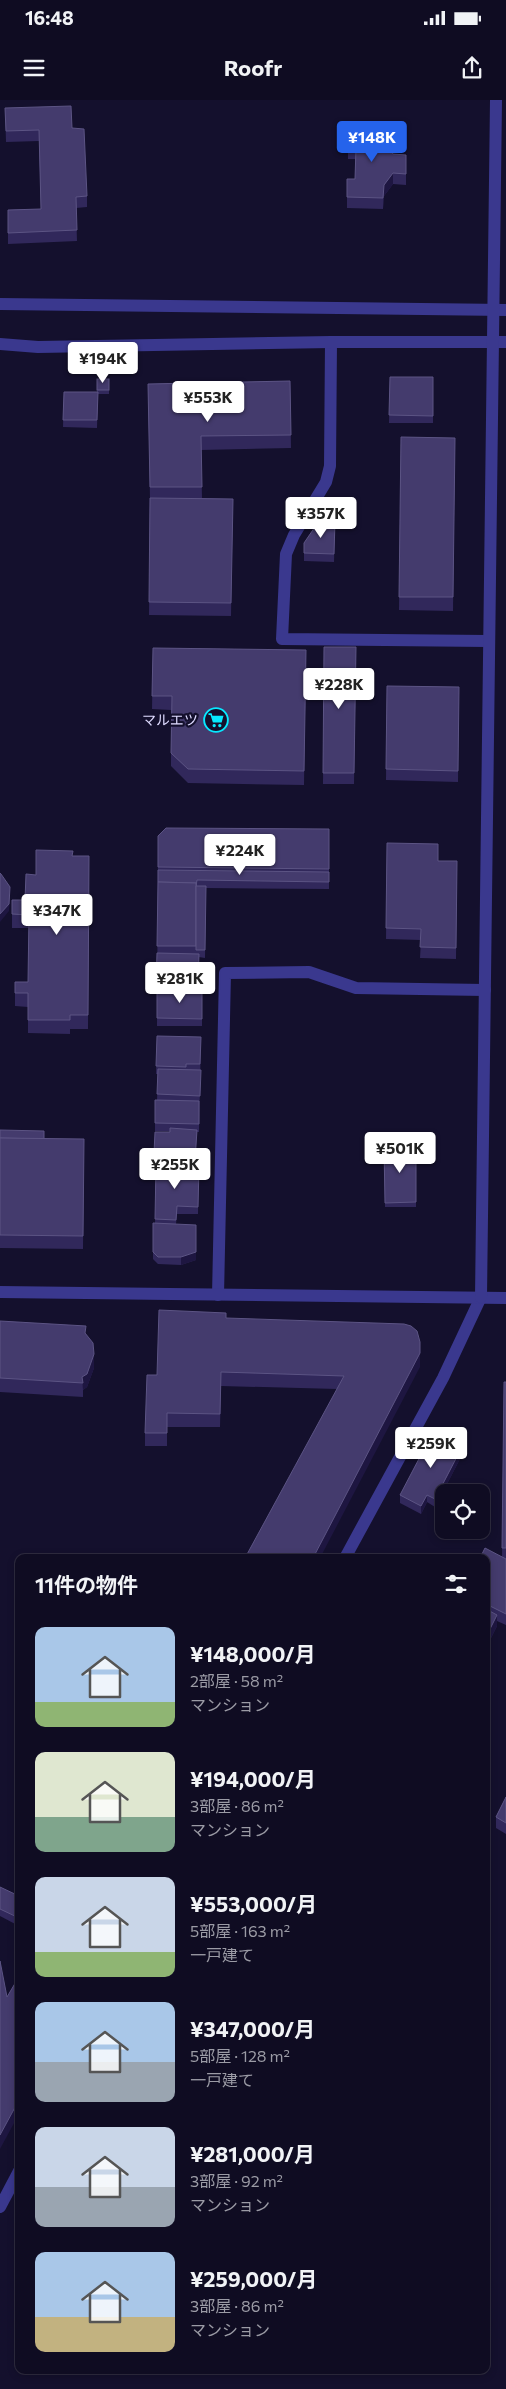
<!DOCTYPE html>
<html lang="ja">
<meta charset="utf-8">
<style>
:root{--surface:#0f0c22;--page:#1d1a2f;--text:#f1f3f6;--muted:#9b9ba5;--line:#2f2c40;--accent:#2563eb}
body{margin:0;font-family:Commissioner,"Noto Sans JP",sans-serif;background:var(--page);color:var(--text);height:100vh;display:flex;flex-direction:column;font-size:19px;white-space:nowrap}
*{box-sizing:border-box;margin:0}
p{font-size:16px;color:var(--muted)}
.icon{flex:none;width:28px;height:28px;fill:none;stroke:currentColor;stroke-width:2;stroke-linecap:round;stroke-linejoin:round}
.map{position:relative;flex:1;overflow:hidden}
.drawer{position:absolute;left:15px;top:1454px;width:475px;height:820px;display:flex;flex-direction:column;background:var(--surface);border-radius:10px;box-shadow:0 2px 8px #0003,0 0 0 1px var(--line)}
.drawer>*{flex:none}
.tools{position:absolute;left:435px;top:1384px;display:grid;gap:10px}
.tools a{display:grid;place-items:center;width:55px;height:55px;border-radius:10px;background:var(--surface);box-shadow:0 2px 8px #0003,0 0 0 1px var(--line);font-size:25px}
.price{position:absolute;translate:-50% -42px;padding:0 11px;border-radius:5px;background:#fff;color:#222;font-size:16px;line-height:32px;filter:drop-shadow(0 1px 2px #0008)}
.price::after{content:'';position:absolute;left:50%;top:30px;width:15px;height:11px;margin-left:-8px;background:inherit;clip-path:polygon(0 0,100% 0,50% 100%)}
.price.selected{background:var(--accent);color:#fff}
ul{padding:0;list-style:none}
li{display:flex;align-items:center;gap:15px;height:125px;padding:0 20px}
li span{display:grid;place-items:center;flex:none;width:140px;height:100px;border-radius:10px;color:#555}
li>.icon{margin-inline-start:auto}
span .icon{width:60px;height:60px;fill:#fffc;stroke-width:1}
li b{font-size:21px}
h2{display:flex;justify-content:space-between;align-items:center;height:60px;padding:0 20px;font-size:21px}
.status{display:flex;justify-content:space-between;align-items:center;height:35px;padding:0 25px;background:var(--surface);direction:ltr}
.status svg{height:14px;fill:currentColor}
header{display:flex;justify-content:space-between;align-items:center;height:65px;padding:0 20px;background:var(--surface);font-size:22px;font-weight:700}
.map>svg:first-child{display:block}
</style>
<div class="status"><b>16:48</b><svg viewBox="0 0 49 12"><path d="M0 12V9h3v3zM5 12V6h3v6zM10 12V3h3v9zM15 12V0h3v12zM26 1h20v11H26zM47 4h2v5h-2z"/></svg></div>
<header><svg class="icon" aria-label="menu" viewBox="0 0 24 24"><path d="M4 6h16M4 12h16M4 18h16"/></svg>Roofr<svg class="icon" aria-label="share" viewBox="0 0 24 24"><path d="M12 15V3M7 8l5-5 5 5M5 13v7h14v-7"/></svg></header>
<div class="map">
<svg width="506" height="2289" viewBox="0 0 506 2289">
<rect width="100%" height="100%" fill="#14102d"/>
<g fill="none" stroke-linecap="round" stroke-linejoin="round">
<!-- minor -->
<g stroke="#3a388e" stroke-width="12">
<polyline points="331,242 330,366 326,382 294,435 286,454 282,539 488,541"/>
<polyline points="218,1195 225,873 309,872 356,888 485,890"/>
<polyline points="345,1458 443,1278 481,1197"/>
<polyline points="0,2107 19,2071"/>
</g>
<!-- tertiary -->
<g stroke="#3a388e" stroke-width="12">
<polyline points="0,204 506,210"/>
<polyline points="0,244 38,247 331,242 506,242"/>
<polyline points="0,1192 506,1198"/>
<polyline points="481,1197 496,0"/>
</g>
</g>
<!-- wall -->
<g fill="#31285b">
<polygon points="5,8 72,28 87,96 87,107 76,108 77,141 8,144 8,110 41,109 39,41 6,42"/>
<polygon points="348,30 386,45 393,54 406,55 406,85 393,84 384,96 383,109 347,108 347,79 355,79 355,59 348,59"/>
<polygon points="390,277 433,277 433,323 389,323"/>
<polygon points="97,279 109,279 109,294 98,294 97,328 63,327 64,292 97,292"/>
<polygon points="290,281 291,348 201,350 202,398 233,399 231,516 149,515 150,401 148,284"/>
<polygon points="401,337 455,338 453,511 399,510"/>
<polygon points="335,421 334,462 304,461 304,443"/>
<polygon points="324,547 356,547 354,684 323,684"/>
<polygon points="153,548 306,550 304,685 188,683 171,666 171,610 152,609"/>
<polygon points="387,586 459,587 458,682 386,680"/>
<polygon points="329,729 329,789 206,788 205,858 199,857 198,890 202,890 202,926 157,926 158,736"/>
<polygon points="387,743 438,761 457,761 456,859 420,858 421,840 386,839"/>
<polygon points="72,756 89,756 88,929 70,929 70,934 28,933 28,907 15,906 15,882 28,882 29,828 12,828 12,800 25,800 36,775"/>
<polygon points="157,936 201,937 199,1032 197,1032 195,1066 199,1067 198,1114 177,1114 176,1124 196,1160 181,1165 158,1164 153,1159 153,1123 155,1124 156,1066 165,1066 165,1062 154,1061 154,1053 170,1031 155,1031 155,1000 157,1000 158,974 156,974"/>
<polygon points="0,1030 44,1039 84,1039 83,1149 0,1148"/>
<polygon points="384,1046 416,1046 416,1107 385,1107"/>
<polygon points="226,1218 420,1256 420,1267 337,1289 221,1286 220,1327 167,1327 167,1346 145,1346 145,1333 157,1275"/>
<polygon points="0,1221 86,1235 94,1268 87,1287 83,1290 83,1297 0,1292"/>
<polygon points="504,1282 506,1282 506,1525 497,1521 497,1526 486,1548 486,1458 502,1457"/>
<polygon points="462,1355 435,1407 427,1402 421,1414 400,1403 400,1395"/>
<polygon points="506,1697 506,1734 496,1728 496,1717"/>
<polygon points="0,1787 19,1796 19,1826 0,1816"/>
</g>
<!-- shaded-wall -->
<g fill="#1e1641">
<polygon points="393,73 393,84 384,96 383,109 384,85"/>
<polygon points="10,795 9,811 0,822 0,814"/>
<polygon points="196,1125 196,1160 181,1165 181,1157"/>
<polygon points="420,1242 420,1267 320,1458 313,1458"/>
<polygon points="94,1254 94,1268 87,1287 83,1290 82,1277"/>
<polygon points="462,1347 462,1355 435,1407 435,1399"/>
<polygon points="427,1395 427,1402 421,1414 421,1406"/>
<polygon points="497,1515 497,1526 486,1548 486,1537"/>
<polygon points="19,2000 19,2014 0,2049 0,2035"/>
</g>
<!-- building -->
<g fill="#443b6d" stroke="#5c5484">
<polygon points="71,6 72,28 84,29 87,96 76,97 77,130 8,133 8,110 41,109 39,30 6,31 5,8"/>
<polygon points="386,29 385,44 393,54 406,55 406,74 393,73 384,85 383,98 347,97 347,79 355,79 356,48 348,48 348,30"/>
<polygon points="390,277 433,277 433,316 389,315"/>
<rect x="97" y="279" width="12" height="11"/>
<polygon points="290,281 291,335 201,336 202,387 150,387 148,284"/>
<polygon points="64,292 98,292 97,320 63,320"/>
<polygon points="401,337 455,338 453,497 399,497"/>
<polygon points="150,398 233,399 231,503 149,502"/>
<polygon points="319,421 335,421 334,454 304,453 304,443"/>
<polygon points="324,547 356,547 354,673 323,673"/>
<polygon points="153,548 306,550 304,671 188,669 171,653 172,596 152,596"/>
<polygon points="387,586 459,587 458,671 386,669"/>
<polygon points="166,728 329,729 329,769 158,767 158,736"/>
<polygon points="387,743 438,744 438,761 457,761 456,848 420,847 421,829 386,828"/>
<polygon points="36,750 73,751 72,756 89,756 88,915 70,915 70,920 28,920 28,893 15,893 15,882 28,882 29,815 12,814 12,800 25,800 26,774 36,775"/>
<polygon points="158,770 329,772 329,782 197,780 196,786 196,783 158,782"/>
<polygon points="0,773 1,774 10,787 9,804 0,814"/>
<polygon points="158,782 196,783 196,846 157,846"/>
<polygon points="196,786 206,786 205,850 196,850"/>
<polygon points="157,853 199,854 198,885 156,884"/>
<polygon points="157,889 202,890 202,919 157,918"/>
<polygon points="157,936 201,937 200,964 186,964 186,967 156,966"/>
<polygon points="158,969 201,970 200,996 157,994"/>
<polygon points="155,1000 199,1001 199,1024 155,1023"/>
<polygon points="170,1028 197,1030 195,1060 165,1058 166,1054 154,1053 155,1032 170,1032"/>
<polygon points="0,1030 44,1031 44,1039 0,1038"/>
<polygon points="0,1038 84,1039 83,1136 0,1135"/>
<polygon points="384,1046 416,1046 416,1102 385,1103"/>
<polygon points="156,1066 199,1067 198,1107 177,1106 176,1120 155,1119"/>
<polygon points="153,1123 196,1125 196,1152 181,1157 158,1157 153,1152"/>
<polygon points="159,1210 226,1213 226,1218 404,1224 411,1226 417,1231 420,1242 420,1253 313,1458 245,1458 344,1276 221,1272 220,1314 167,1313 167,1333 145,1333 147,1275 157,1275"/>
<polygon points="0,1221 86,1226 85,1233 93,1243 94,1254 87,1274 82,1277 83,1283 0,1278"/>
<polygon points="504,1282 506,1282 506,1448 502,1448"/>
<polygon points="433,1332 462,1347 435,1399 427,1395 421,1406 400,1395"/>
<polygon points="485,1448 506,1459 506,1514 486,1504 486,1458 480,1458"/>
<polygon points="486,1509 497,1515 486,1537"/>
<polygon points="506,1697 506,1723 496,1717"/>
<polygon points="0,1787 19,1796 19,1818 0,1809"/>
<polygon points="0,1861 7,1897 17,1880 19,1878 19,2000 0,2035"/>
</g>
<!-- icons -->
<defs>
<g id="supermarket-ring" transform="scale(1.25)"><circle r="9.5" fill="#14102d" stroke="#07e9ff" stroke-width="1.5"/><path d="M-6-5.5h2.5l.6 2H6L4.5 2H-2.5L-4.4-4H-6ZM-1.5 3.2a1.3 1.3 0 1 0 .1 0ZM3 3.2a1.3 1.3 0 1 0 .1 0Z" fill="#07e9ff"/></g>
</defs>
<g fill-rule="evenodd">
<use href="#supermarket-ring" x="216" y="620"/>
</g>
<g text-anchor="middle" stroke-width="4.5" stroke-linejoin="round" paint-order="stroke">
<!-- poi labels -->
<g font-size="14" fill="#dfdbff" stroke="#14102d" text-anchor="end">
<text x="198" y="625">マルエツ</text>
</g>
</g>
</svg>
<div class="tools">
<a><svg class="icon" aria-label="locate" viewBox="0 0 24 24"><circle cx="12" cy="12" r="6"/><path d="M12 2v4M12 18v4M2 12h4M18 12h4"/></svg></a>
</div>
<b class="price selected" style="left:372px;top:63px">¥148K</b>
<b class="price" style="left:103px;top:284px">¥194K</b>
<b class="price" style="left:208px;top:323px">¥553K</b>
<b class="price" style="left:321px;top:439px">¥357K</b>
<b class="price" style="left:339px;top:610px">¥228K</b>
<b class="price" style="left:240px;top:776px">¥224K</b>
<b class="price" style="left:57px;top:836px">¥347K</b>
<b class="price" style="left:180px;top:904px">¥281K</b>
<b class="price" style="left:400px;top:1074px">¥501K</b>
<b class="price" style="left:175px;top:1090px">¥255K</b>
<b class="price" style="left:431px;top:1369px">¥259K</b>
<section class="drawer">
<h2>11件の物件<svg class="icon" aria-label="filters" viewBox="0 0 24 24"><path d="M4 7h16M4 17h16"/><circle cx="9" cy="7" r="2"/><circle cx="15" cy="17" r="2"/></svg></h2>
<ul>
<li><span style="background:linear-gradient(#a9c7e8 75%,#8fb573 0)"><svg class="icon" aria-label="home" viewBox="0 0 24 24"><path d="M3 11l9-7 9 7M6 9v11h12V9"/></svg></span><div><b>¥148,000/月</b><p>2部屋 · 58 m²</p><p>マンション</p></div></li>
<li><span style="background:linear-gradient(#dfe7d0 65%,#7fa58c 0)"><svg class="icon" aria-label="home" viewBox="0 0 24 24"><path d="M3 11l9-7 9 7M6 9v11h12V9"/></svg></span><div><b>¥194,000/月</b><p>3部屋 · 86 m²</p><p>マンション</p></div></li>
<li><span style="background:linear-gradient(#c9d6e8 75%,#8fb573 0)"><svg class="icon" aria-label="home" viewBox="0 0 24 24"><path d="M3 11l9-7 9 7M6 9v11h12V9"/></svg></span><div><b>¥553,000/月</b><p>5部屋 · 163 m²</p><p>一戸建て</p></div></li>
<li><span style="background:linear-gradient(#a9c7e8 60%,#9aa5b1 0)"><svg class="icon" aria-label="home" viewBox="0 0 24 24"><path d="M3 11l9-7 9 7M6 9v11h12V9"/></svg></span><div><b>¥347,000/月</b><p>5部屋 · 128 m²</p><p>一戸建て</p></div></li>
<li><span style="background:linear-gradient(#c9d6e8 60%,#9aa5b1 0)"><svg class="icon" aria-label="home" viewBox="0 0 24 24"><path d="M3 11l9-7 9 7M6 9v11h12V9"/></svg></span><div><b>¥281,000/月</b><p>3部屋 · 92 m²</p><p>マンション</p></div></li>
<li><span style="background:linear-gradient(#a9c7e8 65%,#c2b280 0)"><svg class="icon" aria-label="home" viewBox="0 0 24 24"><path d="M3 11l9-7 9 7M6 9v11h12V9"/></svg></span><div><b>¥259,000/月</b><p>3部屋 · 86 m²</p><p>マンション</p></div></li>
</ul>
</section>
</div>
